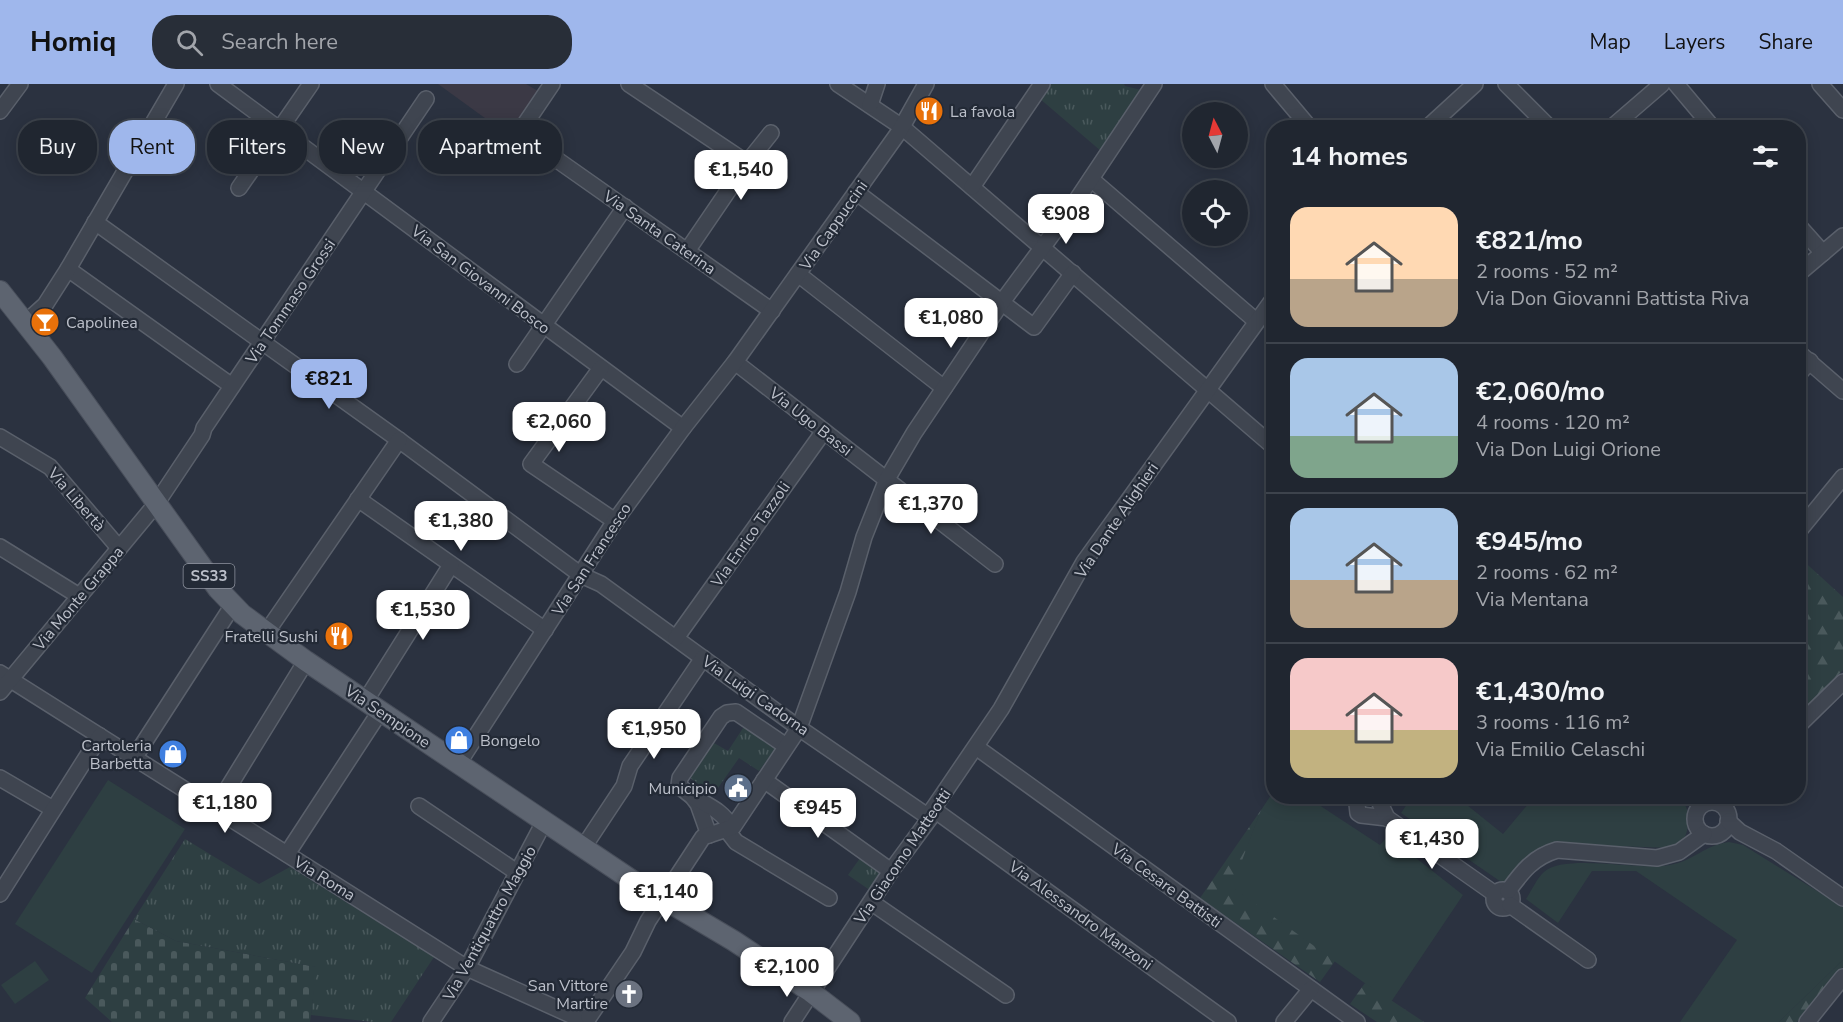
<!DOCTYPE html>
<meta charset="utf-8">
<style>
:root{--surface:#202630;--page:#282e38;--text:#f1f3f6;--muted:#a2a5ab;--line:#3d434c;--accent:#9fb7ec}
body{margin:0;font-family:"Nunito Sans",sans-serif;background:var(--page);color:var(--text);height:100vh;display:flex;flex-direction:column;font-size:22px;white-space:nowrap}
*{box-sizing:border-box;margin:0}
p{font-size:20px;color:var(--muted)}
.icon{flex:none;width:33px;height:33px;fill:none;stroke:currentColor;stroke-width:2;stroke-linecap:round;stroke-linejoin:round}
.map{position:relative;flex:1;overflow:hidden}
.drawer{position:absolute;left:1266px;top:36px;width:540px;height:684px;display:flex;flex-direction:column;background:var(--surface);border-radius:24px;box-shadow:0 3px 15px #0003,0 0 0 2px var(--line)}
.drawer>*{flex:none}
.top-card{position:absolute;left:18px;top:36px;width:570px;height:54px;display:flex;gap:12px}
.needle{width:39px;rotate:354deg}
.fabs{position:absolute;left:1182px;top:18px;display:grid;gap:12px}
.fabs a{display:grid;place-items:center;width:66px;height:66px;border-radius:50%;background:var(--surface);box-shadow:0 3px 15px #0003,0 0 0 2px var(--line);font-size:30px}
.price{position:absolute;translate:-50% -51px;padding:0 14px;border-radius:12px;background:#fff;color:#222;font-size:20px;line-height:39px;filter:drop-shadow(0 2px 3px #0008)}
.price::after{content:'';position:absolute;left:50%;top:36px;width:18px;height:14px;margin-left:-9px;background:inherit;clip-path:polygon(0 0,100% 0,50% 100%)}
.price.selected{background:var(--accent);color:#111}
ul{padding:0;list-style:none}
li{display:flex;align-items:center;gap:18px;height:150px;padding:0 24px}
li+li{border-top:2px solid var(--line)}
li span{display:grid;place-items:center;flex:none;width:168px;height:120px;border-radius:18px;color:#555}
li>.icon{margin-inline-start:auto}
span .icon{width:72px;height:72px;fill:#fffc;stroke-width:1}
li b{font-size:26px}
h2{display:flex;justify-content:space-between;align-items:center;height:72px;padding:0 24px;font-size:26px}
.tag{padding:0 21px;border-radius:24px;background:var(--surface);box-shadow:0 3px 15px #0003,0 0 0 2px var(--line);font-size:21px;line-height:54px}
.tag.selected{background:var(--accent);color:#111}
header{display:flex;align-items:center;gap:36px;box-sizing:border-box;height:84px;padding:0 30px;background:var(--accent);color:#111}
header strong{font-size:28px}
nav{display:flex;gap:33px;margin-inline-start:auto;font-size:21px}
.search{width:420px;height:54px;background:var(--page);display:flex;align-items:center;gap:15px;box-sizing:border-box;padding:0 21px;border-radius:24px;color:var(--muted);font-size:22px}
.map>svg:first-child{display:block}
</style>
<header>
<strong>Homiq</strong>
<div class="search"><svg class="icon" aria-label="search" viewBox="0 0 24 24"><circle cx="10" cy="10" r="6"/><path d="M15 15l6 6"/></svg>Search here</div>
<nav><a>Map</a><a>Layers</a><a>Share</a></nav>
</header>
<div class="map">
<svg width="1843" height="938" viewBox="0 0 1843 938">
<defs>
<pattern id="forest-firs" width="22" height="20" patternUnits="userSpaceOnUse" patternTransform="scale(1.5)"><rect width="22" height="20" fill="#2e3f42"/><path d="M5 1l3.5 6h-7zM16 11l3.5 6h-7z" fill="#4a595c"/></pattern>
<pattern id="cemetery-stones" width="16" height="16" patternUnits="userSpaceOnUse" patternTransform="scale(1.5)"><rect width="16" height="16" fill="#2e3f42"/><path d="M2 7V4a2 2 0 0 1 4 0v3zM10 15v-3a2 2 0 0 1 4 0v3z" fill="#4a595c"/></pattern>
<pattern id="park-tufts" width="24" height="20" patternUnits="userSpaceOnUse" patternTransform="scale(1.5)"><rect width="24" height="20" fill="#2e3f42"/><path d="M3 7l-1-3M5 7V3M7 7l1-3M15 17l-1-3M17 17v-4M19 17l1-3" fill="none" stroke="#4a595c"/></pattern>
</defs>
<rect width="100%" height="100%" fill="#2b3240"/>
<!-- medical -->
<polygon fill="#3b3945" points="438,0 526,0 538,7 511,53"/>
<!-- grass -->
<g fill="#2e3f42">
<polygon points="108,696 185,745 92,889 15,840"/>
<polygon points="1273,708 1274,712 1316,713 1313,717 1380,761 1388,752 1463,811 1391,918 1231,803 1261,726"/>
<path d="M1396,713H1457L1503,750L1534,713H1677C1693,724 1690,742 1683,758L1671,764L1559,760L1507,802L1401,729L1407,720Z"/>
<path d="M1729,758L1743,761L1843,823V876L1779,938H1680L1737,856L1636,787H1592L1558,839L1526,815C1532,806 1537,794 1544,788C1565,769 1640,787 1670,781C1693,777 1705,761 1729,758Z"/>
<polygon points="35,877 49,896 15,920 1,901"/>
</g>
<!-- forest -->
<g fill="url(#forest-firs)">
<polygon points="1798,472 1843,513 1843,586 1799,630"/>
<polygon points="1261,726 1232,803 1335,877 1320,898 1200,814"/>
<polygon points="1843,876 1843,883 1797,938 1779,938"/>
<polygon points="1365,899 1424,938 1377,938 1350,920"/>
</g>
<!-- cemetery -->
<polygon fill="url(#cemetery-stones)" points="134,835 176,857 317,883 310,938 112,938 85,914"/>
<!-- park -->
<g fill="url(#park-tufts)">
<polygon points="1049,0 1124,0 1125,2 1141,6 1101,67 1039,14"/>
<polygon points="745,641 777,662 759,687 739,674 713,711 690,694 714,659 728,667"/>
<polygon points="185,755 259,800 290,783 434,873 391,938 373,938 311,931 316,883 176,857 134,835"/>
<polygon points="863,770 885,786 871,807 848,791"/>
</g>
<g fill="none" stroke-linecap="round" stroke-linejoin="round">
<!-- minor casing -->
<g stroke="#5a606b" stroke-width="18">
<g id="minor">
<polyline points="218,0 683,344"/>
<polyline points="552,0 519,49 772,227"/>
<polyline points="629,0 747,79"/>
<polyline points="838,0 902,43 1274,363"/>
<polyline points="1273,0 1310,44"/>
<polyline points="1506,0 1550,44"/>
<polyline points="1676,0 1713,44"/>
<polyline points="1820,0 1843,26"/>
<polyline points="870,21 877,0"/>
<polyline points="0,27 20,0"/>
<polyline points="1427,44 1475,0"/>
<polyline points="1611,44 1662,0"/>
<polyline points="1091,95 1256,237"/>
<polyline points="972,103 1042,0"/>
<polyline points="239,104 311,0"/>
<polyline points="856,108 1034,243 1073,189"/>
<polyline points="95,138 399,356 581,491 601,500 799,644 930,734"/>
<polyline points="1798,141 1823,169"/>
<polyline points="687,167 747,79 771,49"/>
<polyline points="68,185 232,302"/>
<polyline points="798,190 944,304"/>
<polyline points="1798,190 1843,152"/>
<polyline points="25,239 45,221 68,185 176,0"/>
<polyline points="1798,268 1843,307"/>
<polyline points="735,278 995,480"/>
<polyline points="517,280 625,123"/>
<polyline points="601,284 531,380 615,437"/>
<polyline points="1798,291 1810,277"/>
<polyline points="0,353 50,383 119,464"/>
<polyline points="358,415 545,546"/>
<polyline points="1798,448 1843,393"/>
<polyline points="0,463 79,512"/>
<polyline points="266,549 399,356"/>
<polyline points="676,554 824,347"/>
<polyline points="0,589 467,884 573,932 582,933"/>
<polyline points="0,608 156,420 202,351 204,344 426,15"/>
<polyline points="366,616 451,481"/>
<polyline points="1798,642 1843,598"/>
<polyline points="976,663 1357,938"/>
<polyline points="134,674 233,521"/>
<polyline points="458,680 615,437 683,344 735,278 899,48 926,0"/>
<polyline points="0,694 53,725"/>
<polyline points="764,696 891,787"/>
<polyline points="692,712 698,720 709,751"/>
<polyline points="1362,712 1357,720 1358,729 1361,731 1387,734"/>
<polyline points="1375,712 1379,717 1387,734 1495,810"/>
<circle cx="1712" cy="735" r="17"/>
<polyline points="419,722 518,789"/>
<polyline points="215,725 306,577"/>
<polyline points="933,725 1228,938"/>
<polyline points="1728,737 1740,748 1776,767 1843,814"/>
<path d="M732,744C718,719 695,720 679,701L680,694L721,633L727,629L736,628L786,662"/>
<polyline points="726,745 736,758 829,814"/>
<polyline points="583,764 624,702 630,682 703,574"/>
<polyline points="287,770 381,626"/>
<circle cx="1503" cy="815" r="9"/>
<path d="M1508,807C1522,788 1533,773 1557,766L1657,774L1679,768L1704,750"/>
<polyline points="0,810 100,652"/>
<polyline points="871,818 1006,911"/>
<polyline points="1510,821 1588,876"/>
<polyline points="589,933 633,868 648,837 703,753 733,743 799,644 848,508 864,453 887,395 914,349 1002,218 1068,129 1154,0"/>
<polyline points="431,938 467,884 544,738"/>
<polyline points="792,938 891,787 930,734 933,725 1001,625 1084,478 1274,214"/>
<polyline points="1284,938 1311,905"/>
<polyline points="1807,938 1843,893"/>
</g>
</g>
<!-- major casing -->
<g stroke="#484e5a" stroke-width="22">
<polyline id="major" points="0,207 52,273 218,505 242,530 306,577 633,797 734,857 811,908 850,938"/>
</g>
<!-- minor -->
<use href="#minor" stroke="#3f4550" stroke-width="15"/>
<!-- major -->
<use href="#major" stroke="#5d6470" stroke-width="20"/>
</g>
<!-- icons -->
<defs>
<g id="restaurant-disc" transform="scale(1.5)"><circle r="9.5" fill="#e8710a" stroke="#232a36"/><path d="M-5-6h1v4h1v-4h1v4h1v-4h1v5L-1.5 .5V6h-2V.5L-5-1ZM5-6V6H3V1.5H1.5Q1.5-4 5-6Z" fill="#fff"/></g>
<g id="bar-disc" transform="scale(1.5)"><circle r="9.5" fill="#e8710a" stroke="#232a36"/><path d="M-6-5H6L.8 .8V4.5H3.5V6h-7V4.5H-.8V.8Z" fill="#fff"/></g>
<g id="shop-disc" transform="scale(1.5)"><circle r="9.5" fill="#3f7fe0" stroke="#232a36"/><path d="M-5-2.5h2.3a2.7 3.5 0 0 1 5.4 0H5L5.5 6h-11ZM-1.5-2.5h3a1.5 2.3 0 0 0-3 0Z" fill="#fff"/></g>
<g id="civic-disc" transform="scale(1.5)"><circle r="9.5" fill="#5c6f8a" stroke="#232a36"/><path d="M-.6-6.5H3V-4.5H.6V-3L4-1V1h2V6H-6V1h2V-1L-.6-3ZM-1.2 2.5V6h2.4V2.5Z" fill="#fff"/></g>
<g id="church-disc" transform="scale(1.5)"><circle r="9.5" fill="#6b7280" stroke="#232a36"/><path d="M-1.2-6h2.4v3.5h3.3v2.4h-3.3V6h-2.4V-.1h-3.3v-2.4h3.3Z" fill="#fff"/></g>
</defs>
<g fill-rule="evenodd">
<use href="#restaurant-disc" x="929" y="27"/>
<use href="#bar-disc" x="45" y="238"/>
<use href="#restaurant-disc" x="339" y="552"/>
<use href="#shop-disc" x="459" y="656"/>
<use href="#shop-disc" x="173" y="670"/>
<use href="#civic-disc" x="738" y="704"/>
<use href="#church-disc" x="629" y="910"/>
</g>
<g text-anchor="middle" stroke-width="4.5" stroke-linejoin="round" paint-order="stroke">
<!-- shield labels -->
<rect fill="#232a36" stroke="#8e939e" stroke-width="1.5" x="183.5" y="480" width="51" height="24" rx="4.5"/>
<g font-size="15" font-weight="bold" fill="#bcc0ca">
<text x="209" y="497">SS33</text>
</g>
<!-- poi labels -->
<g font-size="16" fill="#bcc0ca" stroke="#232a36" text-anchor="end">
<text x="950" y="33" text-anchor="start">La favola</text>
<text x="66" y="244" text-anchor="start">Capolinea</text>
<text x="318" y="558">Fratelli Sushi</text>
<text x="480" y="662" text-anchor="start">Bongelo</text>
<text x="152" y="667">Cartoleria<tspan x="152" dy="18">Barbetta</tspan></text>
<text x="717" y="710">Municipio</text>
<text x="608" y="907">San Vittore<tspan x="608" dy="18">Martire</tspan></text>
</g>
<!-- street labels -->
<g font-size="16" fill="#bcc0ca" stroke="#232a36">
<text transform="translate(833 141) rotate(-55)" y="6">Via Cappuccini</text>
<text transform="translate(660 148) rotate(35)" y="6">Via Santa Caterina</text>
<text transform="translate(481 195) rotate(37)" y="6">Via San Giovanni Bosco</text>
<text transform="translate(290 217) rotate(-56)" y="6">Via Tommaso Grossi</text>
<text transform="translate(811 337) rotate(38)" y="6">Via Ugo Bassi</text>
<text transform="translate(77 415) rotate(49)" y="6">Via Libertà</text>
<text transform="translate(1116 436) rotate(-56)" y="6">Via Dante Alighieri</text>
<text transform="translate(750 450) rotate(-55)" y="6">Via Enrico Tazzoli</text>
<text transform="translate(591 475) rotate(-57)" y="6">Via San Francesco</text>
<text transform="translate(78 514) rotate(-50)" y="6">Via Monte Grappa</text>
<text transform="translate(756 611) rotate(35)" y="6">Via Luigi Cadorna</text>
<text transform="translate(388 632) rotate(34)" y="6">Via Sempione</text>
<text transform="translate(902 772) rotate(-56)" y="6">Via Giacomo Matteotti</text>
<text transform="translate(325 794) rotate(32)" y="6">Via Roma</text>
<text transform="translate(1167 801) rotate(36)" y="6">Via Cesare Battisti</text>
<text transform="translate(1081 831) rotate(36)" y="6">Via Alessandro Manzoni</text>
<text transform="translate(489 839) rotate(-61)" y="6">Via Ventiquattro Maggio</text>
</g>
</g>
</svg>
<div class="fabs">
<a><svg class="needle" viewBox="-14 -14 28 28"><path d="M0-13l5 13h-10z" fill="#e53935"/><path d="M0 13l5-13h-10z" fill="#a2a5ab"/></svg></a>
<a><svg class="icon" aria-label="locate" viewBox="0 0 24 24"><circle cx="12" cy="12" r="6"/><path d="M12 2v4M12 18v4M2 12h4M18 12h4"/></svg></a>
</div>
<b class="price" style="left:741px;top:117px">€1,540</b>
<b class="price" style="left:1066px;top:161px">€908</b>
<b class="price" style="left:951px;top:265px">€1,080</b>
<b class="price selected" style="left:329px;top:326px">€821</b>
<b class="price" style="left:559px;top:369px">€2,060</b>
<b class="price" style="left:931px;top:451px">€1,370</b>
<b class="price" style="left:461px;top:468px">€1,380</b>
<b class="price" style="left:423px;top:557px">€1,530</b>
<b class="price" style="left:654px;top:676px">€1,950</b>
<b class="price" style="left:225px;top:750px">€1,180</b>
<b class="price" style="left:818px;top:755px">€945</b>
<b class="price" style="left:1432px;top:786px">€1,430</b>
<b class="price" style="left:666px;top:839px">€1,140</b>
<b class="price" style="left:787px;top:914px">€2,100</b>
<div class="top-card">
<a class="tag">Buy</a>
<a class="tag selected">Rent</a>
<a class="tag">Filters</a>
<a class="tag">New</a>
<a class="tag">Apartment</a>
</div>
<section class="drawer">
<h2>14 homes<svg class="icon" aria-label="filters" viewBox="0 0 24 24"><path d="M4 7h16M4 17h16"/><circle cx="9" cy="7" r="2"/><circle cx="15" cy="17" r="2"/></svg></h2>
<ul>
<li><span style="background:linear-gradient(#ffd9b3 60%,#b9a48a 0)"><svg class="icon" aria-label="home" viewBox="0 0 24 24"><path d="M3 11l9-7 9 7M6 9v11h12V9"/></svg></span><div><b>€821/mo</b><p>2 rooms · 52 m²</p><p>Via Don Giovanni Battista Riva</p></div></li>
<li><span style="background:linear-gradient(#a9c7e8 65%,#7fa58c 0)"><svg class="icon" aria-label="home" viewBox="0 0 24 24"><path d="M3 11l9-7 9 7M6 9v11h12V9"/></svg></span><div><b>€2,060/mo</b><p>4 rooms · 120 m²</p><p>Via Don Luigi Orione</p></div></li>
<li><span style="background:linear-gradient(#a9c7e8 60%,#b9a48a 0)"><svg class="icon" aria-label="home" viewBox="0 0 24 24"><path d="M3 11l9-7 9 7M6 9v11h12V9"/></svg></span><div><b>€945/mo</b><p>2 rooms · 62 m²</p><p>Via Mentana</p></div></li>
<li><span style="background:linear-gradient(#f6c9c9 60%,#c2b280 0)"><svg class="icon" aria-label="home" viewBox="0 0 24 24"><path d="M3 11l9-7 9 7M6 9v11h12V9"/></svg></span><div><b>€1,430/mo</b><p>3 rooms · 116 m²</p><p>Via Emilio Celaschi</p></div></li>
</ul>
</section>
</div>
